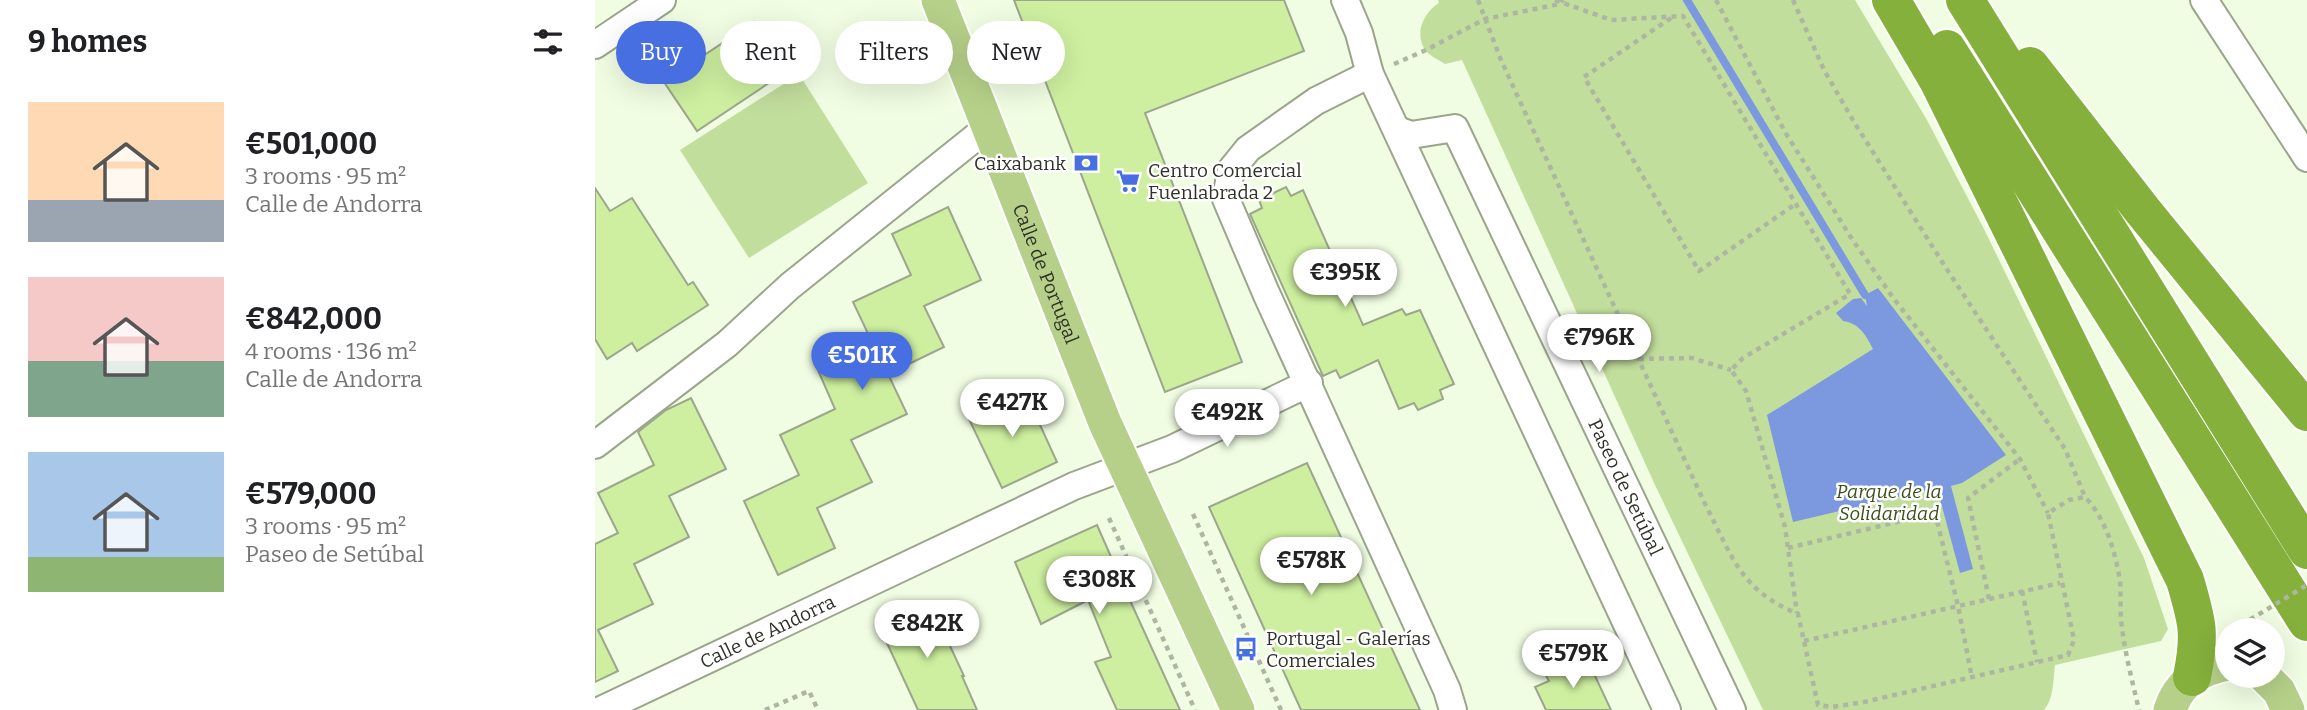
<!DOCTYPE html>
<meta charset="utf-8">
<style>
:root{--surface:#fff;--page:#f2f2f2;--text:#202124;--muted:#757577;--accent:#476fe2}
body{margin:0;font-family:Bitter,serif;background:var(--page);color:var(--text);height:100vh;display:flex;flex-direction:column;font-size:26px;white-space:nowrap}
*{box-sizing:border-box;margin:0}
p{font-size:23px;color:var(--muted)}
.icon{flex:none;width:38px;height:38px;fill:none;stroke:currentColor;stroke-width:2;stroke-linecap:round;stroke-linejoin:round}
.map{position:relative;flex:1;overflow:hidden}
.sheet{display:flex;flex-direction:column;background:var(--surface);width:595px}
.sheet>*{flex:none}
.top-card{position:absolute;left:21px;top:21px;width:665px;height:63px;display:flex;gap:14px}
.buttons{position:absolute;left:1620px;top:618px;display:grid;gap:14px}
.buttons a{display:grid;place-items:center;width:70px;height:70px;border-radius:50%;background:var(--surface);box-shadow:0 7px 28px #0002;font-size:35px}
.price{position:absolute;translate:-50% -60px;padding:0 16px;border-radius:24px;background:#fff;color:#222;font-size:23px;line-height:46px;filter:drop-shadow(0 2px 4px #0008)}
.price::after{content:'';position:absolute;left:50%;top:42px;width:21px;height:16px;margin-left:-10px;background:inherit;clip-path:polygon(0 0,100% 0,50% 100%)}
.price.current{background:var(--accent);color:#fff}
ul{padding:0;list-style:none}
li{display:flex;align-items:center;gap:21px;height:175px;padding:0 28px}
li span{display:grid;place-items:center;flex:none;width:196px;height:140px;border-radius:0px;color:#555}
li>.icon{margin-inline-start:auto}
span .icon{width:84px;height:84px;fill:#fffc;stroke-width:1}
li b{font-size:30px}
h2{display:flex;justify-content:space-between;align-items:center;height:84px;padding:0 28px;font-size:30px}
.tag{padding:0 24px;border-radius:32px;background:var(--surface);box-shadow:0 7px 28px #0002;font-size:24px;line-height:63px}
.tag.current{background:var(--accent);color:#fff}
main{display:flex;flex:1;min-height:0}
.map>svg:first-child{display:block}
</style>
<main>
<section class="sheet">
<h2>9 homes<svg class="icon" aria-label="filters" viewBox="0 0 24 24"><path d="M4 7h16M4 17h16"/><circle cx="9" cy="7" r="2"/><circle cx="15" cy="17" r="2"/></svg></h2>
<ul>
<li><span style="background:linear-gradient(#ffd9b3 70%,#9aa5b1 0)"><svg class="icon" aria-label="home" viewBox="0 0 24 24"><path d="M3 11l9-7 9 7M6 9v11h12V9"/></svg></span><div><b>€501,000</b><p>3 rooms · 95 m²</p><p>Calle de Andorra</p></div></li>
<li><span style="background:linear-gradient(#f6c9c9 60%,#7fa58c 0)"><svg class="icon" aria-label="home" viewBox="0 0 24 24"><path d="M3 11l9-7 9 7M6 9v11h12V9"/></svg></span><div><b>€842,000</b><p>4 rooms · 136 m²</p><p>Calle de Andorra</p></div></li>
<li><span style="background:linear-gradient(#a9c7e8 75%,#8fb573 0)"><svg class="icon" aria-label="home" viewBox="0 0 24 24"><path d="M3 11l9-7 9 7M6 9v11h12V9"/></svg></span><div><b>€579,000</b><p>3 rooms · 95 m²</p><p>Paseo de Setúbal</p></div></li>
</ul>
</section>
<div class="map">
<svg width="1712" height="710" viewBox="0 0 1712 710">
<rect width="100%" height="100%" fill="#f0fde2"/>
<!-- green -->
<g fill="#c2de9d">
<path d="M843,0H1260L1332,120L1389,229L1549,558L1573,629L1566,641L1460,665C1458,680 1459,699 1449,710H1168L1060,485L867,60L850,64C844,60 835,56 831,51C818,34 829,12 844,3Z"/>
<polygon points="204,74 273,183 154,258 85,150"/>
</g>
<!-- water -->
<path fill="#7c99df" d="M1283,288L1411,455L1367,483L1356,486L1378,569L1365,573L1342,488L1198,522L1172,415L1278,349C1271,335 1264,323 1248,321L1241,313L1258,299L1266,298L1272,306L1270,295Z"/>
<g fill="none" stroke-linecap="round" stroke-linejoin="round">
<!-- stream -->
<polyline stroke="#7c99df" stroke-width="8" points="1092,0 1270,295"/>
</g>
<!-- building -->
<g fill="#cdef9f" stroke="#9ba68d" stroke-width="2">
<polygon points="419,0 689,0 709,51 550,113 647,362 570,392"/>
<polygon points="159,22 192,71 102,131 69,82"/>
<polygon points="691,187 696,196 708,190 768,325 807,309 811,315 825,310 859,384 845,390 848,399 823,410 819,403 804,409 783,360 745,378 741,370 728,376 655,214 667,208 664,200"/>
<polygon points="0,188 15,211 37,198 93,285 98,282 113,305 42,351 37,343 12,359 0,339"/>
<polygon points="353,207 386,280 329,306 349,347 293,374 312,414 256,440 277,482 222,508 240,548 183,575 149,501 204,475 185,435 240,409 222,368 277,342 258,302 316,275 297,234"/>
<polygon points="429,390 462,462 407,488 372,415"/>
<polygon points="96,398 131,469 74,496 94,537 39,564 58,604 3,630 23,671 0,682 0,544 23,533 3,493 59,465 43,432 71,410"/>
<polygon points="712,463 825,710 706,710 614,507"/>
<polygon points="502,525 538,607 585,710 522,710 500,662 516,657 493,600 446,624 420,562"/>
<polygon points="316,602 320,610 335,603 369,676 367,676 382,710 323,710 285,628 298,622 293,613"/>
<polygon points="993,661 1016,710 951,710 940,687 954,681 950,674 977,662 980,668"/>
</g>
<g fill="none" stroke-linecap="round" stroke-linejoin="round">
<!-- minor casing -->
<g stroke="#9aa58c" stroke-width="30">
<g id="minor">
<polyline points="750,0 764,33 775,74 1072,710"/>
<polyline points="1609,0 1712,158"/>
<polyline points="0,45 67,0"/>
<polyline points="775,74 721,101 653,149 636,170 631,199 671,293 852,690 858,710"/>
<path id="s1" d="M802,130L816,135L860,128L1137,710"/>
<polyline points="0,445 132,344 195,286 392,128"/>
<path id="s2" d="M6,710L479,486L577,449L714,383"/>
</g>
</g>
<!-- major casing -->
<g stroke="#fff" stroke-width="37">
<g id="major">
<path id="s3" d="M343,0L510,423L643,710"/>
<polyline points="1669,676 1684,691 1693,710"/>
<path d="M1575,710C1584,682 1605,669 1633,664"/>
</g>
</g>
<!-- highway casing -->
<g stroke="#fff" stroke-width="42">
<g id="highway">
<path d="M1296,0L1344,82L1590,580C1602,621 1606,633 1597,677"/>
<polyline points="1370,0 1712,550"/>
<polyline points="1352,49 1712,622"/>
<polyline points="1435,66 1548,211 1712,412"/>
</g>
</g>
<!-- path -->
<g stroke="#acb6a1" stroke-width="4.5" stroke-dasharray="5 5" stroke-linecap="butt">
<path d="M883,0L906,60L1110,504C1137,556 1145,590 1203,614L1223,705L1237,707L1269,702L1473,655L1479,640L1453,513L1474,500L1490,497C1511,519 1520,551 1525,581C1526,594 1525,607 1526,619C1529,650 1537,680 1544,710"/>
<polyline points="960,0 1016,20 1088,16 1255,294 1148,358 1136,370 1151,391 1190,527 1202,613"/>
<polyline points="1121,0 1190,132 1257,239 1299,299 1425,459 1453,513"/>
<polyline points="1198,0 1229,70 1259,122 1351,268 1470,449 1490,497"/>
<polyline points="1076,18 989,77 1104,271 1202,203"/>
<polyline points="799,64 831,50 890,19 965,4 968,0"/>
<polyline points="1044,359 1097,358 1136,370"/>
<polyline points="598,514 686,710"/>
<polyline points="514,518 600,710"/>
<polyline points="1193,548 1340,513 1363,606 1377,678"/>
<polyline points="1427,591 1442,662"/>
<polyline points="1394,599 1373,498 1425,459"/>
<polyline points="1209,641 1465,583"/>
<polyline points="170,710 214,691 223,710"/>
</g>
<!-- minor -->
<use href="#minor" stroke="#fff" stroke-width="26"/>
<!-- major -->
<use href="#major" stroke="#b6d089" stroke-width="33"/>
<!-- highway -->
<use href="#highway" stroke="#85b03b" stroke-width="38"/>
<!-- path-bridge -->
<polyline stroke="#acb6a1" stroke-width="4.5" stroke-dasharray="5 5" stroke-linecap="butt" points="1638,630 1712,585"/>
</g>
<!-- icons -->
<defs>
<g id="bank-bare" transform="scale(1.89)"><path d="M-6-4H6V4H-6ZM0-2.3a2.3 2.3 0 1 0 0 4.6a2.3 2.3 0 1 0 0-4.6Z" fill="#476fe2" stroke="#fff" stroke-width="2.5" paint-order="stroke"/></g>
<g id="supermarket-bare" transform="scale(1.89)"><path d="M-6-5.5h2.5l.6 2H6L4.5 2H-2.5L-4.4-4H-6ZM-1.5 3.2a1.3 1.3 0 1 0 .1 0ZM3 3.2a1.3 1.3 0 1 0 .1 0Z" fill="#476fe2" stroke="#fff" stroke-width="2.5" paint-order="stroke"/></g>
<g id="bus-bare" transform="scale(1.89)"><path d="M-5-6H5V4H4V6H2V4H-2V6H-4V4H-5ZM-3.5-4V0h7V-4ZM-3.5 1.2v1.5H-2V1.2ZM2 1.2v1.5H3.5V1.2Z" fill="#476fe2" stroke="#fff" stroke-width="2.5" paint-order="stroke"/></g>
</defs>
<g fill-rule="evenodd">
<use href="#bank-bare" x="491" y="163"/>
<use href="#supermarket-bare" x="533" y="181"/>
<use href="#bus-bare" x="651" y="649"/>
</g>
<g text-anchor="middle" stroke-width="5" stroke-linejoin="round" paint-order="stroke">
<!-- poi labels -->
<g font-size="19" fill="#2e3228" stroke="#fff" text-anchor="start">
<text x="471" y="170" text-anchor="end">Caixabank</text>
<text x="553" y="177">Centro Comercial<tspan x="553" dy="22">Fuenlabrada 2</tspan></text>
<text x="671" y="645">Portugal - Galerías<tspan x="671" dy="22">Comerciales</tspan></text>
</g>
<!-- street labels -->
<g font-size="19" fill="#2e3228" stroke="#fff">
<text dy="7" stroke="none"><textPath href="#s3" startOffset="294">Calle de Portugal</textPath></text>
<text dy="7" stroke="none"><textPath href="#s1" startOffset="457">Paseo de Setúbal</textPath></text>
<text dy="7" stroke="none"><textPath href="#s2" startOffset="184">Calle de Andorra</textPath></text>
</g>
<!-- park labels -->
<g font-size="19" font-style="italic" fill="#3b4f19" stroke="#fff">
<text x="1294" y="498">Parque de la<tspan x="1294" dy="22">Solidaridad</tspan></text>
</g>
</g>
</svg>
<div class="buttons">
<a><svg class="icon" aria-label="layers" viewBox="0 0 24 24"><path d="M12 4l9 5-9 5-9-5zM3 14l9 5 9-5"/></svg></a>
</div>
<b class="price" style="left:750px;top:309px">€395K</b>
<b class="price" style="left:1004px;top:374px">€796K</b>
<b class="price current" style="left:267px;top:392px">€501K</b>
<b class="price" style="left:417px;top:439px">€427K</b>
<b class="price" style="left:632px;top:449px">€492K</b>
<b class="price" style="left:716px;top:597px">€578K</b>
<b class="price" style="left:504px;top:616px">€308K</b>
<b class="price" style="left:332px;top:660px">€842K</b>
<b class="price" style="left:978px;top:690px">€579K</b>
<div class="top-card">
<a class="tag current">Buy</a>
<a class="tag">Rent</a>
<a class="tag">Filters</a>
<a class="tag">New</a>
</div>
</div>
</main>
